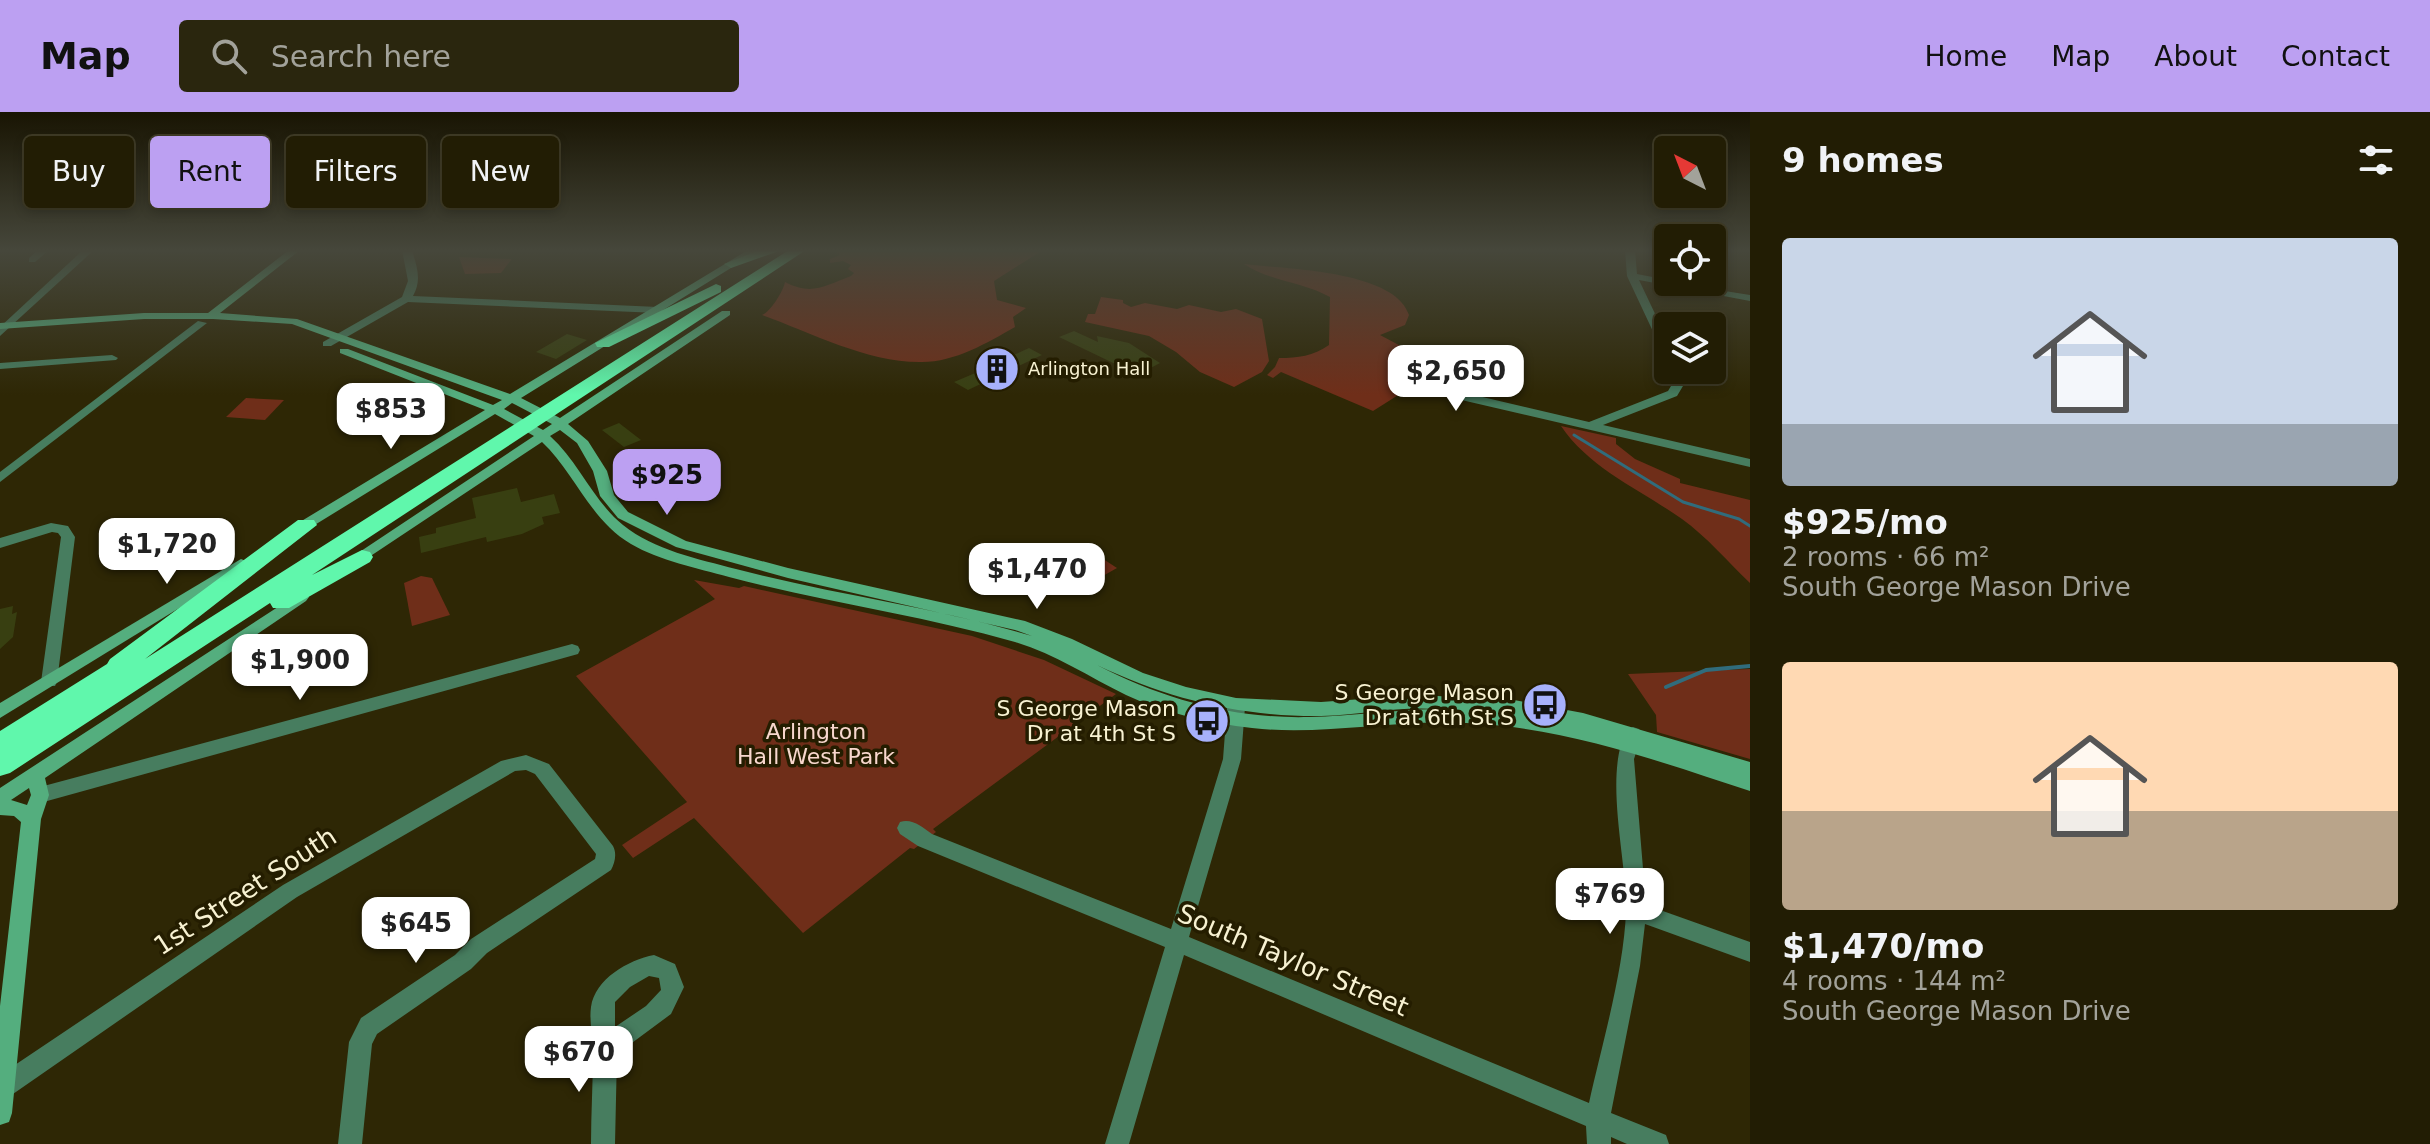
<!DOCTYPE html>
<meta charset="utf-8">
<style>
:root{--surface:#221d04;--page:#2a260e;--text:#f1f3f6;--muted:#a2a29a;--line:#3f3b26;--accent:#bca0f2}
body{margin:0;font-family:"DejaVu Sans",sans-serif;background:var(--page);color:var(--text);height:100vh;display:flex;flex-direction:column;font-size:30px;white-space:nowrap}
*{box-sizing:border-box;margin:0}
p{font-size:26px;color:var(--muted)}
.icon{flex:none;width:44px;height:44px;fill:none;stroke:currentColor;stroke-width:2;stroke-linecap:round;stroke-linejoin:round}
.map{position:relative;flex:1;overflow:hidden}
.panel{display:flex;flex-direction:column;background:var(--surface);width:680px}
.panel>*{flex:none}
.top-card{position:absolute;left:24px;top:24px;width:760px;height:72px;display:flex;gap:16px}
.needle{width:52px;rotate:318deg}
.controls{position:absolute;left:1654px;top:24px;display:grid;gap:16px}
.controls a{display:grid;place-items:center;width:72px;height:72px;border-radius:8px;background:var(--surface);box-shadow:0 4px 12px #0003,0 0 0 2px var(--line);font-size:40px}
.price{position:absolute;translate:-50% -68px;padding:0 18px;border-radius:16px;background:#fff;color:#222;font-size:26px;line-height:52px;filter:drop-shadow(0 2px 4px #0008)}
.price::after{content:'';position:absolute;left:50%;top:48px;width:24px;height:18px;margin-left:-12px;background:inherit;clip-path:polygon(0 0,100% 0,50% 100%)}
.price.on{background:var(--accent);color:#111}
ul{padding:0;list-style:none}
li{display:grid;align-content:center;gap:16px;height:424px;padding:0 32px}
li span{display:grid;place-items:center;height:248px;border-radius:8px;color:#555}
li>.icon{margin-inline-start:auto}
span .icon{width:144px;height:144px;fill:#fffc;stroke-width:1}
li b{font-size:34px}
h2{display:flex;justify-content:space-between;align-items:center;height:96px;padding:0 32px;font-size:34px}
.pill{padding:0 28px;border-radius:8px;background:var(--surface);box-shadow:0 4px 12px #0003,0 0 0 2px var(--line);font-size:28px;line-height:72px}
.pill.on{background:var(--accent);color:#111}
header{display:flex;align-items:center;gap:48px;box-sizing:border-box;height:112px;padding:0 40px;background:var(--accent);color:#111}
header strong{font-size:38px}
nav{display:flex;gap:44px;margin-inline-start:auto;font-size:28px}
.search{width:560px;height:72px;background:var(--page);display:flex;align-items:center;gap:20px;box-sizing:border-box;padding:0 28px;border-radius:8px;color:var(--muted);font-size:30px}
main{display:flex;flex:1;min-height:0}
.map>svg:first-child{display:block}
</style>
<header>
<strong>Map</strong>
<div class="search"><svg class="icon" aria-label="search" viewBox="0 0 24 24"><circle cx="10" cy="10" r="6"/><path d="M15 15l6 6"/></svg>Search here</div>
<nav><a>Home</a><a>Map</a><a>About</a><a>Contact</a></nav>
</header>
<main>
<div class="map">
<svg width="1750" height="1032" viewBox="0 0 1750 1032">
<rect width="100%" height="100%" fill="#2e2705"/>
<!-- green -->
<g fill="#6f2e19">
<path d="M842,138H1043L994,169L997,188L1026,196L1013,205L1015,215C987,231 955,250 922,250C868,251 812,221 762,203C770,200 783,180 785,170C812,184 824,174 851,164L854,161L848,157L851,153L843,149L830,151V147L840,143L837,140Z"/>
<polygon points="459,145 511,147 511,148 501,161 465,162"/>
<path d="M1244,152C1284,157 1395,158 1409,203L1405,213L1380,223L1448,259L1411,275L1373,299L1281,260L1273,266L1267,263L1275,255L1279,246C1298,246 1313,244 1329,233L1330,185C1303,170 1269,169 1244,152Z"/>
<polygon points="1101,185 1123,188 1123,191 1131,195 1145,191 1177,197 1189,193 1221,200 1236,197 1262,207 1269,249 1262,260 1234,275 1200,260 1176,240 1149,224 1085,210 1088,202 1095,202"/>
<polygon points="246,286 284,288 265,308 226,305"/>
<path d="M1561,314L1616,326V332L1635,347L1680,367V371L1750,388V471C1728,450 1707,425 1682,407C1641,378 1590,357 1561,314Z"/>
<polygon points="1059,435 1094,441 1117,456 1071,482 1048,477"/>
<polygon points="421,464 432,466 450,503 412,514 404,471"/>
<polygon points="694,468 739,476 744,474 972,524 1044,548 1116,582 933,717 936,720 914,737 910,736 803,821 694,706 633,746 622,733 687,690 576,564 715,487"/>
<polygon points="1750,557 1750,647 1657,620 1656,603 1628,562"/>
</g>
<g fill="none" stroke-linecap="round" stroke-linejoin="round">
<!-- stream-far1 -->
<polyline stroke="#306c7c" stroke-width="3" points="1574,323 1683,390 1739,407 1750,414"/>
<!-- stream -->
<polyline stroke="#306c7c" stroke-width="4" points="1666,575 1706,558 1750,554"/>
</g>
<!-- building -->
<g fill="#383f11">
<polygon points="1074,219 1098,230 1097,224 1129,231 1160,251 1145,259 1140,257 1134,261 1059,225"/>
<polygon points="567,222 587,228 556,247 536,240"/>
<polygon points="1029,236 1042,243 968,278 954,270 980,259 982,257 977,254 996,245 1005,247"/>
<polygon points="619,311 641,328 624,335 602,318"/>
<polygon points="517,376 521,390 554,382 560,401 542,405 544,412 522,422 487,430 486,425 421,441 419,425 436,421 436,416 476,406 472,386"/>
<polygon points="13,494 12,502 17,500 13,525 0,537 0,497"/>
</g>
<g fill="none" stroke-linecap="round" stroke-linejoin="round">
<!-- street -->
<g fill="#477d5f" fill-rule="evenodd">
<polygon points="38,138 49,138 35,150 29,150 29,146"/>
<polygon points="83,138 94,138 0,224 0,215"/>
<path d="M402,138H412C417,155 422,168 413,184L658,195L663,198L658,201L408,190L331,234H323V230L402,185L408,169Z"/>
<polygon points="1625,138 1635,138 1637,162 1668,168 1668,170 1750,183 1750,189 1639,168 1668,229 1668,244 1664,243 1627,164"/>
<polygon points="198,209 207,211 0,370 0,360"/>
<polygon points="112,243 118,246 116,248 0,257 0,251"/>
<polygon points="1670,258 1682,258 1683,274 1677,284 1603,313 1750,347 1750,355 1440,283 1434,279 1440,275 1589,310 1668,279 1671,274"/>
<polygon points="51,411 68,414 75,425 57,570 55,574 43,574 41,570 61,425 58,421 52,420 0,436 0,426"/>
<polygon points="572,532 578,534 580,538 578,542 40,691 33,688 31,683 33,678 40,675"/>
<path d="M1236,588L1242,590L1245,595L1241,647L1189,825L1589,991C1602,932 1624,858 1626,799C1627,746 1603,663 1627,617L1633,615L1639,617L1642,622L1634,647L1646,793L1750,830V850L1645,812L1640,854L1611,1001L1666,1023L1669,1032H1627L1611,1025V1032H1587L1586,1014L1184,843L1129,1032H1105L1165,835L918,734L900,722L897,716L900,710C912,706 922,715 932,722L1171,817L1223,647L1227,595L1230,590Z"/>
<path d="M526,643L549,652L613,734C617,742 615,750 611,758L487,841L471,857L377,922L372,932L362,1032H338L349,930L361,906L455,843L471,827L595,747L596,742L535,662L526,658L515,659L297,785L13,982L5,986L0,984V963L283,773L501,649Z"/>
<path d="M654,843L675,852L684,875L671,902L617,942L615,1032H591C591,1001 593,970 593,939C593,925 589,909 591,895C595,867 628,848 654,843ZM649,864L659,866L661,878L646,894L615,915V890L630,875Z"/>
</g>
<!-- secondary -->
<g fill="#54ae7e" fill-rule="evenodd">
<path d="M289,138H300L220,201L297,207L510,282L748,138H760L521,286L560,306L722,199H730V203L568,312L588,329L607,359L614,383L628,400L686,429L788,456L1025,509L1072,527L1143,561L1186,575L1236,586L1321,590L1418,583L1514,588L1583,601L1750,650V679C1658,649 1564,615 1466,611C1394,607 1323,624 1252,616C1209,611 1165,601 1126,583C1089,565 1055,542 1015,530C921,503 824,490 729,465C697,456 660,449 631,432C590,408 575,361 542,330L351,457L344,452L346,449L534,324L495,302L300,422H290L288,419L290,416L485,298L340,241V237H348L493,293L502,288L292,212L213,207H144L0,217V211L144,201H208ZM512,291L516,293L552,312L543,318L504,297ZM560,318L577,331L593,359L600,384L618,406L676,435L788,466L1015,518L1032,524C935,495 834,483 736,457C698,447 654,438 623,413C593,389 579,350 550,324ZM1097,553C1168,587 1242,605 1321,604C1360,603 1399,594 1437,597C1394,598 1352,604 1309,605C1233,607 1163,587 1097,553Z"/>
<polygon points="241,447 246,449 248,452 246,455 0,606 0,591"/>
<path d="M301,480L306,481L309,485L306,489L45,666L49,683L41,707L12,1001L9,1010L0,1013V894L21,710L14,704L0,703V676ZM29,676L31,683L27,693L11,688Z"/>
</g>
<!-- highway -->
<g fill="#60f7ac" fill-rule="evenodd">
<polygon points="760,138 782,138 731,156 724,152"/>
<polygon points="789,138 806,138 312,463 362,438 370,440 373,445 370,450 289,496 273,496 270,491 10,661 0,664 0,619 107,552 110,547 298,408 314,408 317,413 145,547"/>
<polygon points="716,172 721,174 721,180 609,235 597,235 595,231"/>
</g>
</g>
<!-- sky -->
<linearGradient id="sky" x2="0" y2="1"><stop stop-color="#191503"/><stop offset="0.49" stop-color="#46473b"/><stop offset="1" stop-color="#46473b" stop-opacity="0"/></linearGradient>
<rect width="1750" height="283" fill="url(#sky)"/>
<!-- icons -->
<defs>
<g id="building-disc" transform="scale(2.3)"><circle r="9.5" fill="#a7b1fc" stroke="#241d00"/><path d="M-4-6H4V6H1V3H-1V6H-4ZM-2.5-4.3h1.7v1.8h-1.7ZM.8-4.3h1.7v1.8H.8ZM-2.5-1h1.7V.8h-1.7ZM.8-1h1.7V.8H.8Z" fill="#111"/></g>
<g id="bus-disc" transform="scale(2.3)"><circle r="9.5" fill="#a7b1fc" stroke="#241d00"/><path d="M-5-6H5V4H4V6H2V4H-2V6H-4V4H-5ZM-3.5-4V0h7V-4ZM-3.5 1.2v1.5H-2V1.2ZM2 1.2v1.5H3.5V1.2Z" fill="#111"/></g>
</defs>
<g fill-rule="evenodd">
<use href="#building-disc" x="997" y="257"/>
<use href="#bus-disc" x="1545" y="593"/>
<use href="#bus-disc" x="1207" y="609"/>
</g>
<g text-anchor="middle" stroke-width="7" stroke-linejoin="round" paint-order="stroke">
<!-- far-poi labels -->
<g font-size="18" fill="#f8f2d2" stroke="#241d00" text-anchor="start">
<text x="1028" y="263">Arlington Hall</text>
</g>
<!-- poi labels -->
<g font-size="22" fill="#f8f2d2" stroke="#241d00" text-anchor="end">
<text x="1514" y="588">S George Mason<tspan x="1514" dy="25">Dr at 6th St S</tspan></text>
<text x="1176" y="604">S George Mason<tspan x="1176" dy="25">Dr at 4th St S</tspan></text>
</g>
<!-- park labels -->
<g font-size="22" fill="#f8d7cd" stroke="#241d00">
<text x="816" y="627">Arlington<tspan x="816" dy="25">Hall West Park</tspan></text>
</g>
<!-- near-street labels -->
<g font-size="26" fill="#f8f2d2" stroke="#241d00">
<text transform="translate(245 779) rotate(-33)" y="9">1st Street South</text>
<text transform="translate(1293 848) rotate(23)" y="9">South Taylor Street</text>
</g>
</g>
</svg>
<div class="controls">
<a><svg class="needle" viewBox="-14 -14 28 28"><path d="M0-13l5 13h-10z" fill="#e53935"/><path d="M0 13l5-13h-10z" fill="#a2a29a"/></svg></a>
<a><svg class="icon" aria-label="locate" viewBox="0 0 24 24"><circle cx="12" cy="12" r="6"/><path d="M12 2v4M12 18v4M2 12h4M18 12h4"/></svg></a>
<a><svg class="icon" aria-label="layers" viewBox="0 0 24 24"><path d="M12 4l9 5-9 5-9-5zM3 14l9 5 9-5"/></svg></a>
</div>
<b class="price" style="left:1456px;top:301px">$2,650</b>
<b class="price" style="left:391px;top:339px">$853</b>
<b class="price on" style="left:667px;top:405px">$925</b>
<b class="price" style="left:167px;top:474px">$1,720</b>
<b class="price" style="left:1037px;top:499px">$1,470</b>
<b class="price" style="left:300px;top:590px">$1,900</b>
<b class="price" style="left:1610px;top:824px">$769</b>
<b class="price" style="left:416px;top:853px">$645</b>
<b class="price" style="left:579px;top:982px">$670</b>
<div class="top-card">
<a class="pill">Buy</a>
<a class="pill on">Rent</a>
<a class="pill">Filters</a>
<a class="pill">New</a>
</div>
</div>
<section class="panel">
<h2>9 homes<svg class="icon" aria-label="filters" viewBox="0 0 24 24"><path d="M4 7h16M4 17h16"/><circle cx="9" cy="7" r="2"/><circle cx="15" cy="17" r="2"/></svg></h2>
<ul>
<li><span style="background:linear-gradient(#c9d6e8 75%,#9aa5b1 0)"><svg class="icon" aria-label="home" viewBox="0 0 24 24"><path d="M3 11l9-7 9 7M6 9v11h12V9"/></svg></span><div><b>$925/mo</b><p>2 rooms · 66 m²</p><p>South George Mason Drive</p></div></li>
<li><span style="background:linear-gradient(#ffd9b3 60%,#b9a48a 0)"><svg class="icon" aria-label="home" viewBox="0 0 24 24"><path d="M3 11l9-7 9 7M6 9v11h12V9"/></svg></span><div><b>$1,470/mo</b><p>4 rooms · 144 m²</p><p>South George Mason Drive</p></div></li>
</ul>
</section>
</main>
